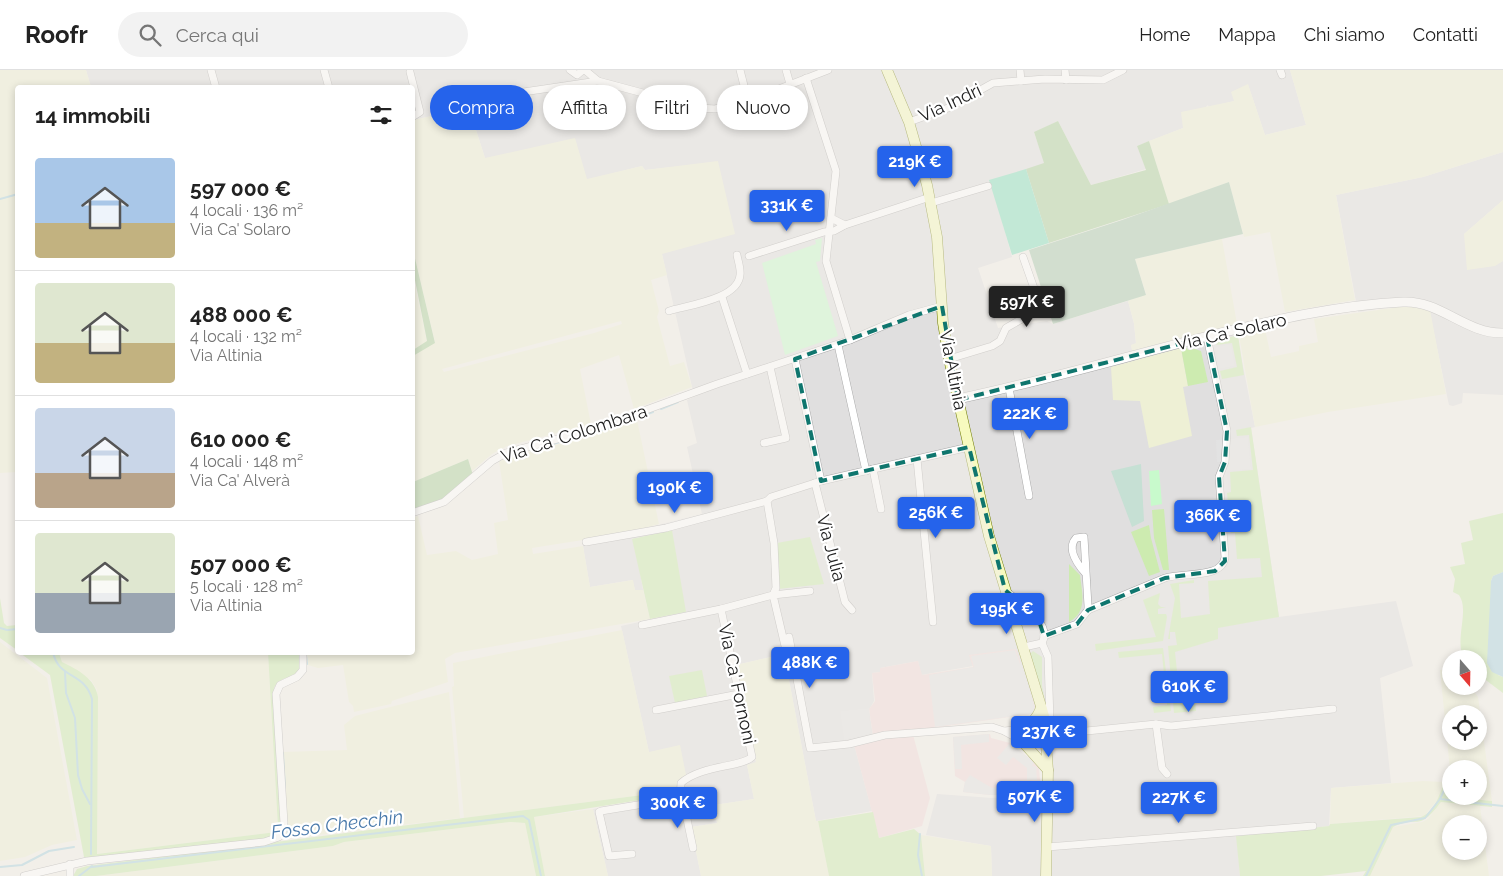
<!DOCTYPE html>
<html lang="it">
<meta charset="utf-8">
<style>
:root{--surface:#fff;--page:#f2f2f2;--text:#222;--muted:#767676;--line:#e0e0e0;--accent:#2563eb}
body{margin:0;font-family:Raleway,sans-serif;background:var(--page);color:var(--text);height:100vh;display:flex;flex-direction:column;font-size:19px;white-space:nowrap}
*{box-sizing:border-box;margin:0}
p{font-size:16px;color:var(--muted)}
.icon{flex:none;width:28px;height:28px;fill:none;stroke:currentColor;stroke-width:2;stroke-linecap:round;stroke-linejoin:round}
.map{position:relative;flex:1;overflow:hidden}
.details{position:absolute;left:15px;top:15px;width:400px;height:570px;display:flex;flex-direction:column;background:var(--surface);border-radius:5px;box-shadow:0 2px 8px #0003}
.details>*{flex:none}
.hud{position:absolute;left:430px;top:15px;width:475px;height:45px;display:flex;gap:10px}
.needle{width:32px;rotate:160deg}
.buttons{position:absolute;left:1442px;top:580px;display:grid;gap:10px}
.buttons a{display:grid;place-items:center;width:45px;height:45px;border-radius:50%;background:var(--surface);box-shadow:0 2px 8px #0003;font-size:25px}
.price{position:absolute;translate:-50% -42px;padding:0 11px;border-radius:5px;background:var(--accent);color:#fff;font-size:16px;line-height:32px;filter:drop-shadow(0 1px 2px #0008)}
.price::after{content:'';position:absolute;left:50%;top:30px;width:15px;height:11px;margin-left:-8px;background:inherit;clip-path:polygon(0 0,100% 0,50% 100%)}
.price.active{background:#222;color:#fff}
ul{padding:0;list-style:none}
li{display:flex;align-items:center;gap:15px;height:125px;padding:0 20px}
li+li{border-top:1px solid var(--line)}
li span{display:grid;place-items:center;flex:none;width:140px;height:100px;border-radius:5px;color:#555}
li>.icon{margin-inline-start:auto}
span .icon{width:60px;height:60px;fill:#fffc;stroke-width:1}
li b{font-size:21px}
h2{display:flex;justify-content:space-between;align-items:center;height:60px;padding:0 20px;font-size:21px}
.tag{padding:0 18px;border-radius:22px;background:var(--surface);box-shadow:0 2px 8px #0003;font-size:18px;line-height:45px}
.tag.active{background:var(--accent);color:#fff}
header{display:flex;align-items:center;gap:30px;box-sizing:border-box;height:70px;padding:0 25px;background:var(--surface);border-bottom:1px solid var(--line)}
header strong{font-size:24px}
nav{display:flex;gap:28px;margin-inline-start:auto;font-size:18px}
.search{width:350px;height:45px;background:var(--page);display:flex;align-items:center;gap:12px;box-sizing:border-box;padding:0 18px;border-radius:28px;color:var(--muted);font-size:19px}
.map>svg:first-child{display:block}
</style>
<header>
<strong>Roofr</strong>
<div class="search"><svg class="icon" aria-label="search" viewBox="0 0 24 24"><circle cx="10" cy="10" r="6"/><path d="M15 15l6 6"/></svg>Cerca qui</div>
<nav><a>Home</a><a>Mappa</a><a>Chi siamo</a><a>Contatti</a></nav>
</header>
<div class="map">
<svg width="1503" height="806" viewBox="0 0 1503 806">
<rect width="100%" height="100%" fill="#f2efe9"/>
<!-- residential -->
<g fill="#e0dfdf">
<polygon points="86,0 1290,0 1306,55 1265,65 1248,15 1234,31 1209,38 1208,35 1183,58 1137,76 1146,99 1091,115 1058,51 1034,63 1045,93 1000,144 1012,187 978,198 998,258 1047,251 1053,254 1128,231 1134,254 1136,274 1131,275 1133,283 1235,256 1255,357 1251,358 1279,547 1396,531 1413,596 1380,608 1391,713 1331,718 1329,756 1237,766 1240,806 992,806 991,776 926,765 937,724 992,728 1051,724 1051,668 1037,643 970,585 973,596 921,605 918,591 880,598 880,602 872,603 874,631 869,640 873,666 853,671 872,741 816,751 784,584 736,595 756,693 747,695 754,729 714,735 717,753 691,757 701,806 608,806 593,739 659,727 621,556 686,542 640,503 643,520 635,520 632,510 590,517 582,470 627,463 702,444 687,377 697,373 687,330 696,326 692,317 662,184 673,97 645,100 642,96 587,110 485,88 469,38 413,50 412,18 91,17"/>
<polygon points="1503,82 1503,130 1464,164 1499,193 1503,191 1503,325 1463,323 1462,333 1453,336 1449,335 1429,240 1384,238 1358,242 1336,125 1423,107"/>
</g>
<!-- commercial -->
<g fill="#f2dad9">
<polygon points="1016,579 1037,643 912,661 930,728 922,756 879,768 853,671 873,666 869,639 875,631 872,603 880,602 880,598 918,591 922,605 973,597 969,585"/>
<polygon points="990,664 991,668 1010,673 1034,692 1039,698 1041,721 1030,723 990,725 963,722 965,712 955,706 953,667"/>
</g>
<!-- farmland -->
<g fill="#eef0d5" fill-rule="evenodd">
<polygon points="0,0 86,0 91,17 18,18 18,402 0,403"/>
<polygon points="1290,0 1503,0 1503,82 1423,107 1336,125 1355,230 1285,242 1270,162 1244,167 1229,112 1169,134 1149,71 1183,58 1181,42 1234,31 1231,22 1248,14 1265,65 1306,55"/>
<path d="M469,38L485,88L575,68L587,109L642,96L645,100L718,91L735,164L662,184L667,205L651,210L659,241L657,247L670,296L684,292L692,317L634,339L619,285L580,299L591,354L507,376L492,384L472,401L468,389L413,412L412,286L435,272L413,180V50ZM621,251L622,254L594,263L444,302L442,299Z"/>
<polygon points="1503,130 1503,191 1495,196 1467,200 1464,164"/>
<polygon points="1222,169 1237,254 1132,281 1131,275 1136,273 1134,253 1128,231 1146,224 1135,189"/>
<polygon points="412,200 427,272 413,280 412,280"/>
<polygon points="1406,236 1430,240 1446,324 1328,342 1255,357 1239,265 1265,259 1271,287 1299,281 1299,276 1318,272 1314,249"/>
<polygon points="1181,278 1188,316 1183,317 1192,366 1149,378 1140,331 1113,330 1111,297"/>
<polygon points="637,350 659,454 627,463 532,478 533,484 583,476 590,517 633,510 635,520 643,520 650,549 455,583 445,589 448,612 392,631 391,634 354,642 353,636 349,632 343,595 318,598 308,595 307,583 412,582 413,448 418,446 427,485 456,481 472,490 498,484 494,453 508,450 499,391 595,364"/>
<polygon points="622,560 649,682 680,675 686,705 678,712 676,724 660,729 658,723 464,748 452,617 454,616 453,593"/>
<polygon points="0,572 47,608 77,770 52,775 25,787 0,791"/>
<polygon points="59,583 268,583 278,757 276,762 97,784 97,620 91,610 62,592"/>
<polygon points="784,584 816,751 818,751 829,806 701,806 691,757 717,753 714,735 754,729 747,695 756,692 736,595"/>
<path d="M1451,599V616H1470L1478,627L1492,731L1450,727L1451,712V726H1479V699H1451V710L1440,600ZM1451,644H1479V671H1451Z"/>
<polygon points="449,622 460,748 284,769 287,759 282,682 347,680 344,655 355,646"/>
<polygon points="1423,711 1444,712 1439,728 1424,746 1330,754 1331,718"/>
<path d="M1441,732L1480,736L1489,806H1370L1393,757L1422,752L1428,749ZM1451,754H1479V781H1451Z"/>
<polygon points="593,739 608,806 545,806 534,747"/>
<polygon points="511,752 525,753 536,806 96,806 333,776 344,772"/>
<polygon points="921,765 991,776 992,806 925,806"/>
</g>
<!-- grass -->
<g fill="#cdebb0">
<polygon points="1238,265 1244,305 1222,309 1220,301 1237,297 1232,273 1216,275 1220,270"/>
<polygon points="1186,277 1188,280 1195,279 1201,281 1208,312 1188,316 1181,278"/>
<polygon points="1251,357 1279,547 1218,558 1218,569 1175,582 1180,631 1195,630 1196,641 1174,643 1168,576 1177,575 1175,562 1170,562 1170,569 1168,569 1175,528 1170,514 1194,510 1194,513 1179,514 1181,548 1210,544 1208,511 1262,507 1260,488 1237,489 1235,463 1231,463 1227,423 1231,422 1230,402 1253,400 1249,365 1237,366 1236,360"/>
<polygon points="1164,439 1169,500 1163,500 1154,468 1152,440"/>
<path d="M1503,443V502L1493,506L1491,511L1498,605L1503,607V623L1479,605V589H1464C1454,569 1470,541 1459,525L1453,522L1455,509L1450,497L1465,494L1461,473L1473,470L1469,451Z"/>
<polygon points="1149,455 1151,468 1160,502 1149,506 1131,462"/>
<polygon points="672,460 686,542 650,549 632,469"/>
<polygon points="810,467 824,514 778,519 777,473"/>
<path d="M1069,494L1080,505C1082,523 1088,542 1069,552Z"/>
<polygon points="1160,523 1158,534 1161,537 1166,537 1158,539 1158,544 1166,544 1167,547 1163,571 1096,581 1095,574 1156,567 1143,530"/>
<polygon points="0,528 4,553 7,556 17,555 17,580 0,568"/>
<polygon points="1163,578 1171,641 1154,643 1153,637 1167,635 1162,584 1119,588 1118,582"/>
<polygon points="1033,581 1042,587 1042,616 1045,630 1030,584"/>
<path d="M20,583H59L62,592C78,600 95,608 98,627L97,784L276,762L278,757L268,583H301C302,617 284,599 274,618L282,753L280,761L271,769L86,789L84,787L50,605Z"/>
<polygon points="702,600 707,626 675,633 669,606"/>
<path d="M1451,711L1450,727L1492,731V737L1441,732C1417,764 1419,744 1393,757L1370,806H1363L1366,801L1321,806H1240L1236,766L1329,756L1330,754L1421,747C1434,742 1440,725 1444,712Z"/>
<polygon points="658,723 659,727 534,747 545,806 536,806 525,753 511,752 344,772 333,776 96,806 73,806 77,799 87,796"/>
<polygon points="873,742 879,768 914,759 921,765 925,806 829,806 818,751"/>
</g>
<!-- forest -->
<g fill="#add19e">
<polygon points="1058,51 1091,115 1146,100 1137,76 1149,71 1169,134 1049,173 1026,99 1044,93 1034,62"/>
<polygon points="413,180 435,273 413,286 413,280 427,271 413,200"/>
<polygon points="468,389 473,405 442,431 413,442 413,412"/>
</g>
<!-- wetland -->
<polygon fill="#c6e0d4" points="1141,394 1144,451 1132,457 1111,401"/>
<!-- cemetery -->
<polygon fill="#aacbaf" points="1229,112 1243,164 1135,189 1146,225 1053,254 1029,180 1122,150"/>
<!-- park -->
<g fill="#c8facc">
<polygon points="822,168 820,191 816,192 838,266 785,285 762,193 816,174 815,170"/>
<polygon points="1159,400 1162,434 1151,436 1149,401"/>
</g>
<!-- pitch -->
<polygon fill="#88e0be" points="1026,99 1049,173 1012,185 989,110"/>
<!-- parking -->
<g fill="#e2e2e2">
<polygon points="1231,274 1235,296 1220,299 1215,277"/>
<polygon points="1248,367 1251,399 1227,401 1229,421 1224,422 1226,447 1187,451 1185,430 1217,427 1216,408 1223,392 1217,392 1216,370"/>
<polygon points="1015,580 1020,594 1022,593 1036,643 935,657 929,605 974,597 971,586"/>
<polygon points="869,638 871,664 844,670 840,641"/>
<polygon points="989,664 989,672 961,675 962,699 955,699 953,667"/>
<polygon points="1010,673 1034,692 1032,696 1036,697 1037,710 1027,710 1027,698 1013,687 1006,695 997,688"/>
<polygon points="970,705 992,718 1020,718 1020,724 990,725 963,722 965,712"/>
</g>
<!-- water -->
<polygon fill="#aad3df" points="1503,502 1503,607 1492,602 1487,593 1491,511 1493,506"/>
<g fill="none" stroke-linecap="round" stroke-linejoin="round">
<!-- stream -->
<g stroke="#aad3df" stroke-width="2">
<polyline points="0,129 18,124"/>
<polyline points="661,339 678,332"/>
<polyline points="618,355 653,342"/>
<polyline points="553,374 610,358"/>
<polyline points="412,447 414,446"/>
<polyline points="0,558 7,560 18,559"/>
<path d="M53,582C58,609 85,602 92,629L91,784"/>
<polyline points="306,585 307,594"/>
<polyline points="65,602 66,623 75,648 78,705 82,719 90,734"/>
<polyline points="283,683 285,718"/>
<polyline points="1440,729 1503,736"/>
<polyline points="287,753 288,767"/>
<polyline points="920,764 918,785 922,806"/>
<polyline points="0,797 22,795 49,781 74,777"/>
<polyline points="92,797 523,746 529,750 541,806"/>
<polyline points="79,806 92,796"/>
<polyline points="1366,806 1391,755 1425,748 1440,729 1448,712"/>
</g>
<!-- minor casing -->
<g stroke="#a9a9a9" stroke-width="8">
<g id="minor">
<polyline points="211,0 216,18"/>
<polyline points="324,0 329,18"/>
<polyline points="570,0 577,5 583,0"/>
<polyline points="585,0 598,11 699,38 715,39 748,31 828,0"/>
<polyline points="740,0 748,31"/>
<polyline points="786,0 790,14"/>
<polyline points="1020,0 1021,11"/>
<polyline points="1065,0 1066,10"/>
<polyline points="1280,0 1282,5"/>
<polyline points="410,2 420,42 412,47"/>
<polyline points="806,8 836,101 826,191 850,270"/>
<polyline points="469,30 598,11"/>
<polyline points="909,52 948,38 993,13 1045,9 1103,10 1123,0"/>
<polyline points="931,133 988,116"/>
<polyline points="845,155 930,127"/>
<polyline points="749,186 824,162 834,161 845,155 831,148"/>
<polyline points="722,227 747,304"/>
<path d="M669,241C689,235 738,229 740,205C741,199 738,191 737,185"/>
<polyline points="838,275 866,401"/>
<polyline points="795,289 821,411"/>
<polyline points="949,289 992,276 1000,271 1006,258 1041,238 1023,187"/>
<polyline points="1009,318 1029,426"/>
<polyline points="764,373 786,368 770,297"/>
<polyline points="917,389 933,552"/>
<polyline points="873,399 881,439"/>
<polyline points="815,413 845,532 852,540"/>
<polyline points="412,443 444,432 492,391 506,383 594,359 717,314 850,270 909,245 942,236"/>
<polyline points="586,472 666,458 767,431"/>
<path d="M1086,504C1078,495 1066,479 1076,468L1084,467L1088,536V540"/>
<path d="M1006,521C1018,532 1053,552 1042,573L1024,577"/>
<polyline points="642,555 721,539 773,525 776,518 774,473 767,431 771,427 821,411 969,377"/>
<path d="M1044,566L1077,554L1088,540L1165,508C1183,502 1223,509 1225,487L1219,407L1225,392L1227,361L1207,267"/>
<polyline points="789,567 810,678 849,674 885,665 992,657 1004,661 1022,671"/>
<polyline points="1042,573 1048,587 1050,652"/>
<polyline points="785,576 773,525 810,521"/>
<polyline points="656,640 739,624"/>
<polyline points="1156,654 1162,698 1167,704"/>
<polyline points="1005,661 1027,658"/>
<polyline points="1047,665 1156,654 1171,656 1333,639"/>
<polyline points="680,728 683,730 693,778"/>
<polyline points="1047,777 1313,756"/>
<path d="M632,784L609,786L599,742L601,741L680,728L681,713C701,695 742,697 752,687L721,539"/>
<polyline points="70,794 70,806"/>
<polyline points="24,806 87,791 264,772 279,767 284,753 276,624 280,615 297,607 303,600 303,582"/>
</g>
</g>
<!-- tertiary casing -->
<g stroke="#a9a9a9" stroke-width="10">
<path id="tertiary" d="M958,329C1044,311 1128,286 1212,265C1274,250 1339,235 1403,232C1440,230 1466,264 1503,263"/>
</g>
<!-- secondary casing -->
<g stroke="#707d05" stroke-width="11">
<g id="secondary">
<polyline points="887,0 909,52 927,115 937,167 943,253 949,289 989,466 1044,646 1048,701 1046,806"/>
<path d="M1041,637C1038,653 1021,656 1022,671L1048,700"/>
</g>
</g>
<!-- minor -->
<use href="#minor" stroke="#fff" stroke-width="7"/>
<!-- tertiary -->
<use href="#tertiary" stroke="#fff" stroke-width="9"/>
<!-- secondary -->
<use href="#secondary" stroke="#f7fabf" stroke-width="10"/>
</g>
<!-- marked area -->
<path d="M0 0H1503V806H0ZM942,236L958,330L1207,267L1227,361L1225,392L1219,407L1225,491L1215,501L1165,508L1088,540L1077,554L1044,566L1038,548L1005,520L969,377L821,411L795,289Z" fill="#f2efe9" fill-opacity=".55" fill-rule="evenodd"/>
<path fill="none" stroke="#0f766e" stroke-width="4" stroke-dasharray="10 6" stroke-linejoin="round" d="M942,236L958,330L1207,267L1227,361L1225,392L1219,407L1225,491L1215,501L1165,508L1088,540L1077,554L1044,566L1038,548L1005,520L969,377L821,411L795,289Z"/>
<g text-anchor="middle" stroke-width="4.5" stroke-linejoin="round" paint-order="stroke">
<!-- street labels -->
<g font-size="18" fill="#222" stroke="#fff">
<text transform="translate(950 33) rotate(-25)" y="6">Via Indri</text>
<text transform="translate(1231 262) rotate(-13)" y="6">Via Ca' Solaro</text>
<text transform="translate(953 300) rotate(79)" y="6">Via Altinia</text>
<text transform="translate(574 364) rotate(-18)" y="6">Via Ca' Colombara</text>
<text transform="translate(831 478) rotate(75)" y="6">Via Julia</text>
<text transform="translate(737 614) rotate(78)" y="6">Via Ca' Fornoni</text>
</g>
<!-- water labels -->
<g font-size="19" font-style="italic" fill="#4a7aab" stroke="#fff">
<text transform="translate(337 754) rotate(-7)" y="7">Fosso Checchin</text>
</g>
</g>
</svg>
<div class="buttons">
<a><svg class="needle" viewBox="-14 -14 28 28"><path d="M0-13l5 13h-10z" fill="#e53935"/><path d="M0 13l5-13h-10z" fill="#767676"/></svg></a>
<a><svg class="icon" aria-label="locate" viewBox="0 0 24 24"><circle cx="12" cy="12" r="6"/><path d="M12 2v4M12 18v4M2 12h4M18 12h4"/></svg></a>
<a>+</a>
<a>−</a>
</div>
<b class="price" style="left:915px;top:118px">219K €</b>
<b class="price" style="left:787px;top:162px">331K €</b>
<b class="price active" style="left:1027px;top:258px">597K €</b>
<b class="price" style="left:1030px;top:370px">222K €</b>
<b class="price" style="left:675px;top:444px">190K €</b>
<b class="price" style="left:936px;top:469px">256K €</b>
<b class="price" style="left:1213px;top:472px">366K €</b>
<b class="price" style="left:1007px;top:565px">195K €</b>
<b class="price" style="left:810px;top:619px">488K €</b>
<b class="price" style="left:1189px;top:643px">610K €</b>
<b class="price" style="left:1049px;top:688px">237K €</b>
<b class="price" style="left:1035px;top:753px">507K €</b>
<b class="price" style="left:1179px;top:754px">227K €</b>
<b class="price" style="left:678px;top:759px">300K €</b>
<div class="hud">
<a class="tag active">Compra</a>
<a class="tag">Affitta</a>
<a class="tag">Filtri</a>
<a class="tag">Nuovo</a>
</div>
<section class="details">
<h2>14 immobili<svg class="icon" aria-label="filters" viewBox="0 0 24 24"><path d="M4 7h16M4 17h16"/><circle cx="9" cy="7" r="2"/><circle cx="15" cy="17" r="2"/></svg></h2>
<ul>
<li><span style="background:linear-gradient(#a9c7e8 65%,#c2b280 0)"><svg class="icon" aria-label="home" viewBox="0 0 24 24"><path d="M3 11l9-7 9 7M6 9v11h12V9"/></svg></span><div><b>597 000 €</b><p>4 locali · 136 m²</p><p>Via Ca' Solaro</p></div></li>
<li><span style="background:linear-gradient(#dfe7d0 60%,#c2b280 0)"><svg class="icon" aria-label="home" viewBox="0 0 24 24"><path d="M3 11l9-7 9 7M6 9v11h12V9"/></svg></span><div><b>488 000 €</b><p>4 locali · 132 m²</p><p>Via Altinia</p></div></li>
<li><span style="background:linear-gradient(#c9d6e8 65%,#b9a48a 0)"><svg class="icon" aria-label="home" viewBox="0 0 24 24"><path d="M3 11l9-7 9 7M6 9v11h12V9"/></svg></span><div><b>610 000 €</b><p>4 locali · 148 m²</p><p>Via Ca' Alverà</p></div></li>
<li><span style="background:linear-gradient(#dfe7d0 60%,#9aa5b1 0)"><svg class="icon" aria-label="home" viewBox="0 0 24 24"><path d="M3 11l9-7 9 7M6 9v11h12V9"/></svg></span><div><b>507 000 €</b><p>5 locali · 128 m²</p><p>Via Altinia</p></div></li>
</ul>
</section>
</div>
